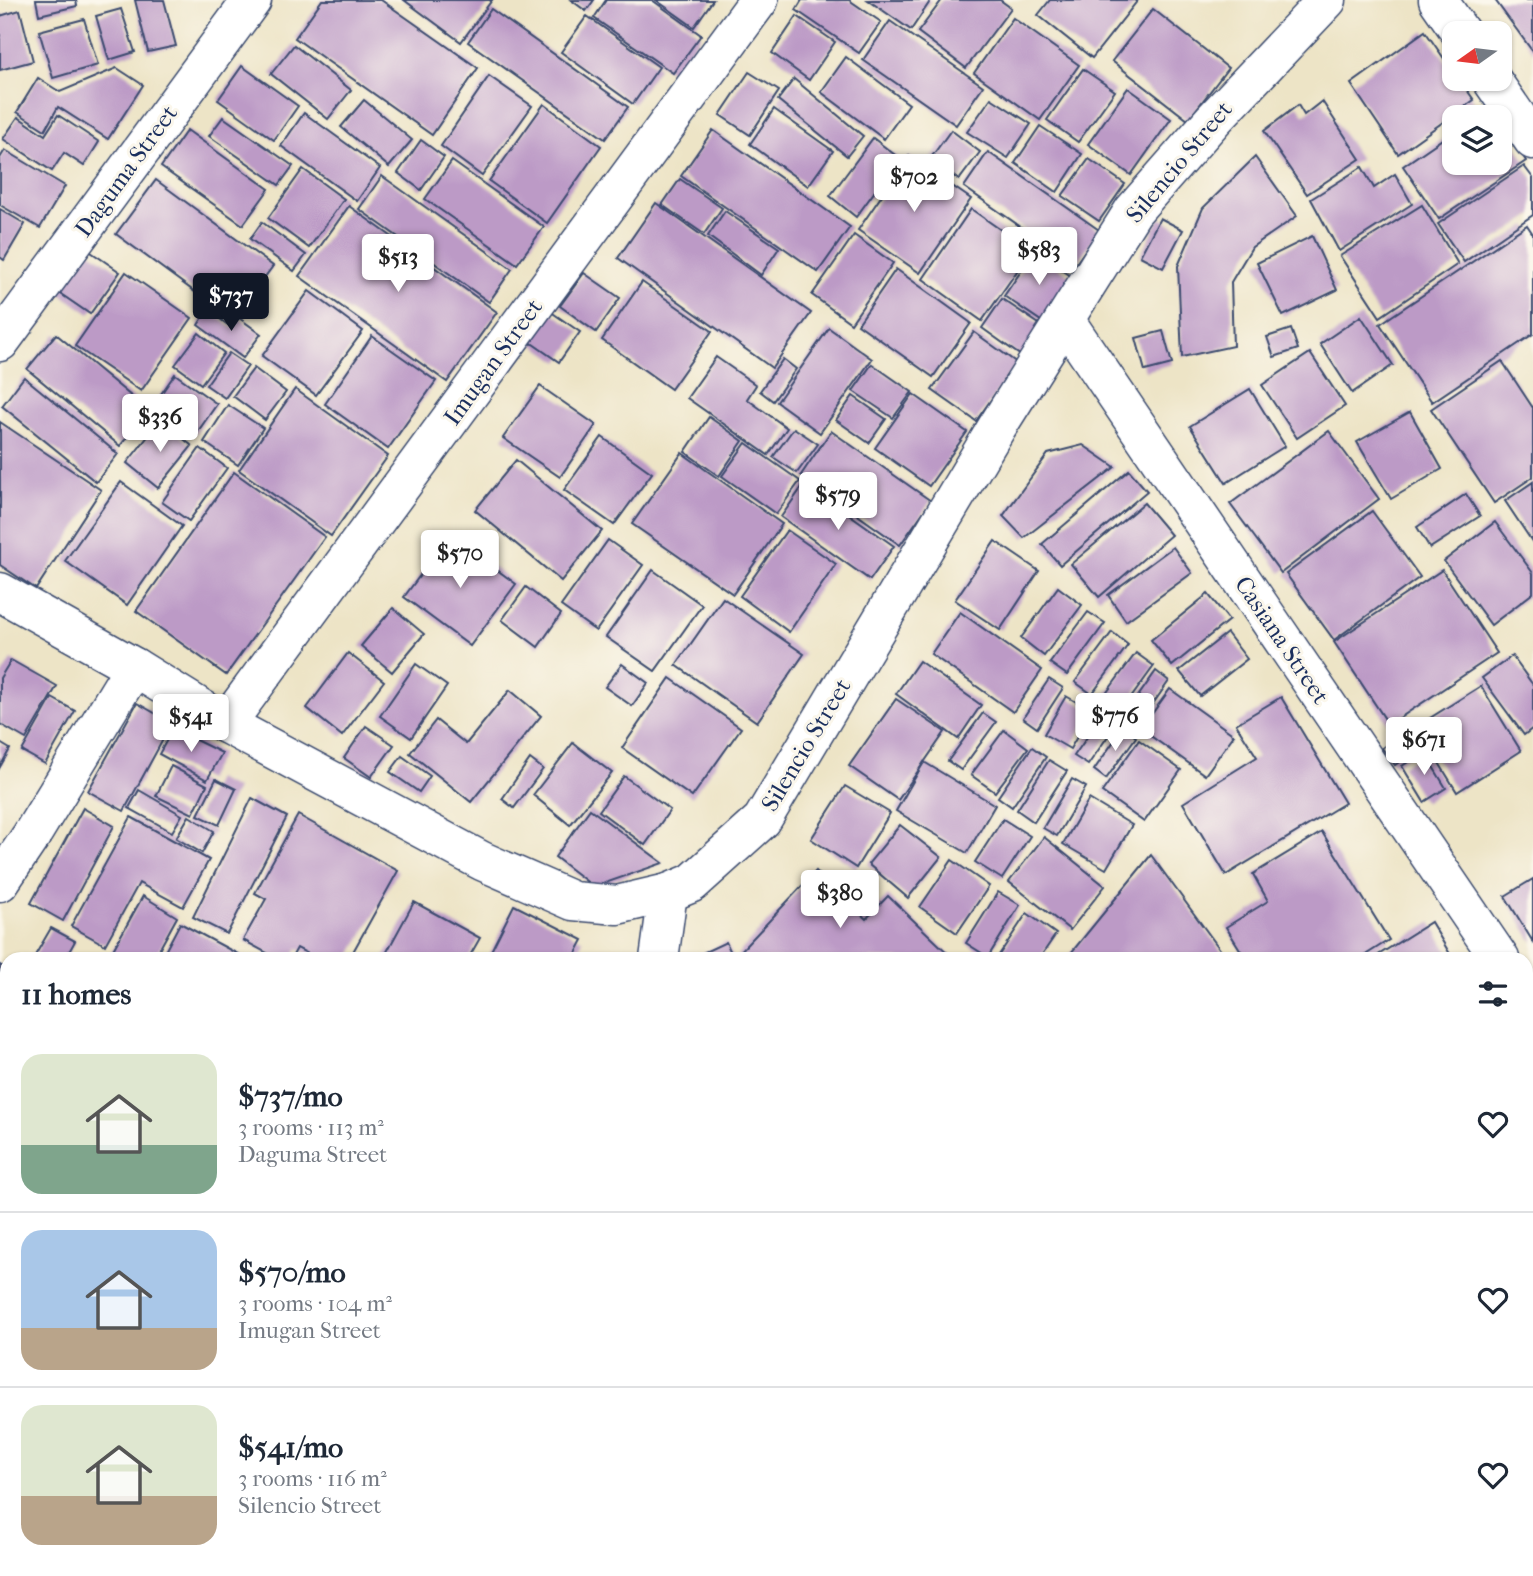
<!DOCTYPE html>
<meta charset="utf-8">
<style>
:root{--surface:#fff;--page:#f2f2f3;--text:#1f2937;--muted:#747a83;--line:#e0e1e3;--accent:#111827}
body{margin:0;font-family:"IM FELL French Canon",serif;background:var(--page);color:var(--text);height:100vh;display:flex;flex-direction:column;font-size:26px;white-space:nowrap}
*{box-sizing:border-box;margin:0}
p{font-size:23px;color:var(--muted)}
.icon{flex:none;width:38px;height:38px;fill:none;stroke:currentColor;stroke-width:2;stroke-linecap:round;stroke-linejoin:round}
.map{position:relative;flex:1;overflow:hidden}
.panel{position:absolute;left:0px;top:952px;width:1533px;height:625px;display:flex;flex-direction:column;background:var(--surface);border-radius:21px 21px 0 0;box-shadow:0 2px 5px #0004}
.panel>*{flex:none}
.needle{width:46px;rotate:256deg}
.tools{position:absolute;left:1442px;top:21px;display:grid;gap:14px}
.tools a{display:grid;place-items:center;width:70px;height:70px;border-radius:14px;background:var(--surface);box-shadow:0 2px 5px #0004;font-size:35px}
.price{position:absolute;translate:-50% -60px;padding:0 16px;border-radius:7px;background:#fff;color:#222;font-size:23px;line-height:46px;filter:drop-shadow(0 2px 4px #0008)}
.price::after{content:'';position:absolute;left:50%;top:42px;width:21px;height:16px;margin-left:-10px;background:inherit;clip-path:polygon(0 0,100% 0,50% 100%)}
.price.active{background:var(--accent);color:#fff}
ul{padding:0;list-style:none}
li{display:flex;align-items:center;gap:21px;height:175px;padding:0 21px}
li+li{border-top:2px solid var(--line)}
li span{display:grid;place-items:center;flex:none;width:196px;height:140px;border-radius:21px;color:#555}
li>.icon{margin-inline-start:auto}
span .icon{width:84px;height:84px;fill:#fffc;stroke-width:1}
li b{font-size:30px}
h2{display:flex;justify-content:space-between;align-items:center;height:84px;padding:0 21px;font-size:30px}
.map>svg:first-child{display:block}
</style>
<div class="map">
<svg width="1533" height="1576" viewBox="0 0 1533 1576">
<rect width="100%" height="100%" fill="#fbf7ec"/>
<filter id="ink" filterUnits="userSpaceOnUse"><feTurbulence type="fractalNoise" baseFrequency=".0143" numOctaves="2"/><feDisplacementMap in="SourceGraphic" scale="14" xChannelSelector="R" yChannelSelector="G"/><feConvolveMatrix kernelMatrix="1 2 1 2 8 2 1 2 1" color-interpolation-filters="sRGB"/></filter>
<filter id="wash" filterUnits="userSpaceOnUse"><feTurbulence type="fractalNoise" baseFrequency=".00686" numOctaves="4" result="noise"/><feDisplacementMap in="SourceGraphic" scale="28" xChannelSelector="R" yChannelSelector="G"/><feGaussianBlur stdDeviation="1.57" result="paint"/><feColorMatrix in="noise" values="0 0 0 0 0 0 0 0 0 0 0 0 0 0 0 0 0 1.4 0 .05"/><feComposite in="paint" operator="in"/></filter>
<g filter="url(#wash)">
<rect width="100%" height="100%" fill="#ede4c6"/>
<!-- forest -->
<polygon fill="#96b568" stroke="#587263" stroke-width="2" points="0,1504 7,1519 7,1570 31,1570 34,1576 0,1576"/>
<g id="blocks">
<!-- building -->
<g fill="#bc9ac6">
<polygon points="36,0 76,0 77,6 39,15"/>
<polygon points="135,0 164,0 176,46 148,52"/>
<polygon points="322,0 381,0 478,68 432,135 295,38"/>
<polygon points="404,0 492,0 461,42"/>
<polygon points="571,0 594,0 586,11"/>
<polygon points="606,0 652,0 701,35 673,73 594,18"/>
<polygon points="656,0 713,0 694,27"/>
<polygon points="802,0 849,0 881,22 859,53 796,10"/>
<polygon points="868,0 931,0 911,30"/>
<polygon points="942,0 1000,0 1011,8 966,68 918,32"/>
<polygon points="1050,0 1138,0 1092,58 1038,15"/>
<polygon points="1495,0 1533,0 1533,52"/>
<polygon points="121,9 135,52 109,60 96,16"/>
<polygon points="491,9 628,107 605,139 468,42"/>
<polygon points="1153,9 1228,68 1188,120 1112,61"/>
<polygon points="20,10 33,61 0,70 0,16"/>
<polygon points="587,16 659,67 633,104 561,52"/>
<polygon points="797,16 835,42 809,80 772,53"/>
<polygon points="1013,18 1079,65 1040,120 974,73"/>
<polygon points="84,19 98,65 53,78 39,31"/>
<polygon points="890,21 983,86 956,125 863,60"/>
<polygon points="1425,31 1454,73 1454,79 1459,79 1474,100 1398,154 1351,84"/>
<polygon points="294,45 351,90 328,119 271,74"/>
<polygon points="846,57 909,104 884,139 821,92"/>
<polygon points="242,66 298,106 274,140 218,100"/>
<polygon points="117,68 143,85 108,139 58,107 45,130 17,112 38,78 60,92"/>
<polygon points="1083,69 1115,91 1078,142 1047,120"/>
<polygon points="749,72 779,91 750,135 720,115"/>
<polygon points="489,76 532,106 482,176 441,146"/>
<polygon points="794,79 863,136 847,156 778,100"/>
<polygon points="1128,88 1171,119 1131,175 1088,144"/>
<polygon points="991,98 1031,124 1008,158 967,132"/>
<polygon points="364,100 412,140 389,167 341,127"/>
<polygon points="1322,101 1360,159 1307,194 1264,131 1298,105 1304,115"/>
<polygon points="544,104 601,146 547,223 489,181"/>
<polygon points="774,109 833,151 808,186 750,144"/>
<polygon points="304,113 380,168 357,201 281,146"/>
<polygon points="58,115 99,142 84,166 64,153 52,171 3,139 18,117 45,135"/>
<polygon points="223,117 293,166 279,185 209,136"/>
<polygon points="1500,122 1526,161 1439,219 1403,166 1454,131 1454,163 1500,163"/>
<polygon points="1040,126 1082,154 1057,192 1015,163"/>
<polygon points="187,130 269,189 243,225 161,167"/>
<polygon points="713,130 850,227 818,272 681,176"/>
<polygon points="951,130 980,152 959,180 930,159"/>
<polygon points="873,138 899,158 856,217 830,196"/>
<polygon points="421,140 444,157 421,190 398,173"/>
<polygon points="5,150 65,186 40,228 0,205 0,158"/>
<polygon points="988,152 1099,230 1075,265 964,187"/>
<polygon points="909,156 971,199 920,273 858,230"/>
<polygon points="1255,157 1297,216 1252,247 1231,282 1233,346 1182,357 1178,266 1203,208"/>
<polygon points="1089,159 1125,184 1099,221 1062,196"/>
<polygon points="452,161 544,227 517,264 425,199"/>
<polygon points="1524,166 1533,178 1533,215 1464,262 1438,224"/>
<polygon points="1362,167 1374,188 1395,174 1412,204 1339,251 1311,199"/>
<polygon points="303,169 344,199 309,248 268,218"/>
<polygon points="382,176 512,269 489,302 359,209"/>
<polygon points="680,179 722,208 704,234 662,205"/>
<polygon points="156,180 273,266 233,320 116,234"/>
<polygon points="656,203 811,313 772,368 618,258"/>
<polygon points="1422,205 1458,264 1380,317 1340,256"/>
<polygon points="349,206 497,312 447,382 299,276"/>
<polygon points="0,209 25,224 4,260 0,257"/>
<polygon points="971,209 1031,251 982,321 923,279"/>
<polygon points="725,211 779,248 761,275 708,236"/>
<polygon points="1160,218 1183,230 1163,268 1140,256"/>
<polygon points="262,222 306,255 294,271 250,239"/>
<polygon points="1527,225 1533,234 1533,334 1432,402 1380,324"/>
<polygon points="854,235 893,263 851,323 812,295"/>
<polygon points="1312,236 1337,290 1283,316 1257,263"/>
<polygon points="85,248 120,272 90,314 55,290"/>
<polygon points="1035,251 1075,279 1044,323 1004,296"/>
<polygon points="896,269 971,323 933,377 858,324"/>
<polygon points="126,272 192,318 141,391 75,346"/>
<polygon points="584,273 620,298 596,332 560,306"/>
<polygon points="642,282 712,331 671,389 602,340"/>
<polygon points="309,291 363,331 316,395 262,356"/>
<polygon points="1002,299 1045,328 1024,358 982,328"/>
<polygon points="544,307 580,332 559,362 523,337"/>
<polygon points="208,310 232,328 239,318 261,334 243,358 198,325"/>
<polygon points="1361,316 1393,365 1352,393 1320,344"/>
<polygon points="829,328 872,359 820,433 777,402"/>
<polygon points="1291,329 1298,349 1274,357 1267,337"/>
<polygon points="1163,331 1172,364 1145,371 1136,338"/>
<polygon points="974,332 1017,363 976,421 932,390"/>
<polygon points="199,333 224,353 201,384 175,365"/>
<polygon points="56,334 149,411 120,446 27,369"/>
<polygon points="372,336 436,381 388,449 325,404"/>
<polygon points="229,353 248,366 225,398 206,385"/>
<polygon points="1310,353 1345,406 1297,438 1262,385"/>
<polygon points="716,357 756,385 747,399 787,428 768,455 687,398"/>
<polygon points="783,359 796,369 773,401 760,391"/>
<polygon points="1502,361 1533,408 1533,477 1494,503 1431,409"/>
<polygon points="872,364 912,392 893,418 853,391"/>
<polygon points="254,368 286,392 265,420 233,396"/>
<polygon points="175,374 217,404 196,434 154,404"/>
<polygon points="24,377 118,454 96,482 2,406"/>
<polygon points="540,386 596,425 560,477 503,438"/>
<polygon points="295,389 388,456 331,536 239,470"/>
<polygon points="1250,389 1285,446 1226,483 1190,426"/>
<polygon points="913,394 967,432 929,486 875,448"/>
<polygon points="853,396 886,419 869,443 836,420"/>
<polygon points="228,405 263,428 238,465 204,442"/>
<polygon points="1410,412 1442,469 1391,499 1357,442"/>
<polygon points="709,417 743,441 719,476 685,452"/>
<polygon points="161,420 192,446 158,488 127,463"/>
<polygon points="0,422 101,490 36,589 0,565"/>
<polygon points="794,428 818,444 797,473 773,457"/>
<polygon points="831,431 931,501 900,545 801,475"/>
<polygon points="1329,431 1379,499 1281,573 1230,504"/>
<polygon points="602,437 652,473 614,525 564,490"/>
<polygon points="746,443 800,481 776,514 722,476"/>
<polygon points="1083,445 1115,467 1024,538 1003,516 1048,454"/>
<polygon points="200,448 227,468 189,521 162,502"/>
<polygon points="682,453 782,524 733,594 632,524"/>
<polygon points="516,460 602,531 561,581 475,510"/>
<polygon points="1129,470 1147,491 1060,565 1042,544"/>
<polygon points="234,472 325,537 226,675 136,611"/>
<polygon points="121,482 182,526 127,605 65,561"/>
<polygon points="1533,482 1533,543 1505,501"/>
<polygon points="805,483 894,546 870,580 781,517"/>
<polygon points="1466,494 1480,516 1430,548 1417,527"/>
<polygon points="1144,503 1171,535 1099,597 1071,564"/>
<polygon points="1372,511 1420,577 1334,640 1286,574"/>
<polygon points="1495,522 1533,573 1533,593 1491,625 1444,561"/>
<polygon points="787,530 836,564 789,632 740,596"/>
<polygon points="450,535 516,584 470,646 404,597"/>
<polygon points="608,540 643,565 596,631 561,606"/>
<polygon points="995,541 1039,571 1000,630 955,600"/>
<polygon points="1173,547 1192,573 1126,621 1108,595"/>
<polygon points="653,570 702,605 655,671 606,637"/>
<polygon points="1442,570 1497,653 1389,725 1334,642"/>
<polygon points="526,587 561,614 538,647 502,620"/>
<polygon points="1058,587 1082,605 1044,656 1021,638"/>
<polygon points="1208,594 1229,620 1172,666 1151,640"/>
<polygon points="723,598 804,654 757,722 676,665"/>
<polygon points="393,608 424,634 392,672 361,646"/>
<polygon points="960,612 1042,670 1013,712 931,654"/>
<polygon points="1088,612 1105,623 1067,675 1050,663"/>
<polygon points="1112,632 1128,645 1092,694 1075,682"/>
<polygon points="1227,633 1247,659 1200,696 1179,671"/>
<polygon points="348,653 384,681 342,736 307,708"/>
<polygon points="1136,653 1154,666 1120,713 1102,699"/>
<polygon points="1512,656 1533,685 1533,728 1524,735 1482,678"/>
<polygon points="11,660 57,686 26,739 0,724 0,678"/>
<polygon points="919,661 981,705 958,739 896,694"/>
<polygon points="416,664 447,686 411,738 380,716"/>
<polygon points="622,664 648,683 632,706 605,687"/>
<polygon points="1156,671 1169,681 1138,725 1125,715"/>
<polygon points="670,678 741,728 692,797 622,748"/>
<polygon points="1049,679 1063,688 1037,728 1023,718"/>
<polygon points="1481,686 1521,751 1457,792 1428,745 1442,736 1430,718"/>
<polygon points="1170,689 1234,735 1205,775 1141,729"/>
<polygon points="510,690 541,716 471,802 410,753 436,720 466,744"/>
<polygon points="1066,696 1092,711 1070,749 1044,734"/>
<polygon points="1281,697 1345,803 1226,875 1183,803 1257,757 1236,724"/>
<polygon points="52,698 75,711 45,764 22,751"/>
<polygon points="896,699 945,732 898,800 849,766"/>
<polygon points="137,703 172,723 124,811 88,791"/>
<polygon points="983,713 996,722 961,770 948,761"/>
<polygon points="1103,714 1117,723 1088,765 1074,756"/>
<polygon points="1417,722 1430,739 1395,765 1382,748"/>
<polygon points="366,726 394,745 371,777 344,758"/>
<polygon points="1123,728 1136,737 1106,779 1094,770"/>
<polygon points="173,729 222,753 207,780 159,754"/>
<polygon points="1004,730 1028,748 995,792 971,775"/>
<polygon points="1139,740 1181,770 1144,822 1102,792"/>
<polygon points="0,743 10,749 0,767"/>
<polygon points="573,743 612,773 570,825 533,795"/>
<polygon points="1032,747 1046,757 1012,807 998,797"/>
<polygon points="1424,752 1446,788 1424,802 1402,766"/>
<polygon points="402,756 430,776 419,792 390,772"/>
<polygon points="530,759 543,769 514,808 502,799"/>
<polygon points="1049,760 1067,771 1034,822 1017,810"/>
<polygon points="924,762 995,805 967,853 896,811"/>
<polygon points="171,766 207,785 193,814 156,796"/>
<polygon points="624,776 670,810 645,845 599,811"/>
<polygon points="216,779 236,789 219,825 198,815"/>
<polygon points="1072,779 1086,787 1057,836 1043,828"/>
<polygon points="845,786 890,813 856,868 811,839"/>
<polygon points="139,790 182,815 172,832 129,808"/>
<polygon points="252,798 287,817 227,934 193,917"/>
<polygon points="1089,799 1132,825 1106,869 1063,844"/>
<polygon points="83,808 114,826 63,921 31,903"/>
<polygon points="590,809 663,863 594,887 555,857"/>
<polygon points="298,815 398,871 349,959 318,959 297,948 291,959 278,959 243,940 266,899 255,893"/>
<polygon points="189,816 214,831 202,853 176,838"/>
<polygon points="131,817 209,860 183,907 139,883 105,945 71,926"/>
<polygon points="1003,819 1030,836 1002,879 975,862"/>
<polygon points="900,825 941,857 908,898 868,864"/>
<polygon points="1322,832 1389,940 1359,959 1246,959 1226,927 1268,901 1253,874"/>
<polygon points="1044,837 1105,886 1070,930 1009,882"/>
<polygon points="1151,855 1227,959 1066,959"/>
<polygon points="952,860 989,886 957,933 920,907"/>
<polygon points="816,871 866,919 888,896 954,959 742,959 737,955"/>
<polygon points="1533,879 1533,942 1505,896"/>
<polygon points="998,892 1020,905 988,957 966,943"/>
<polygon points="143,896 177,917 154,959 112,959 109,957"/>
<polygon points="414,902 480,938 468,959 383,959"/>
<polygon points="514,905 583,940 573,959 487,959"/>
<polygon points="1027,913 1056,934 1039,959 1004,959 999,955"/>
<polygon points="1431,922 1453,959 1372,959"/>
<polygon points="180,923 247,959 161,959"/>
<polygon points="51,928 75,941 65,959 33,959"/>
<polygon points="726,942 734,959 695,959 694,957"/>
<polygon points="0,965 7,969 7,1033 0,1045"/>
<polygon points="5,1161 7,1164 7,1212 0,1218 0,1165"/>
<polygon points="1526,1197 1533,1208 1533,1262 1526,1266"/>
<polygon points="7,1223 7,1286 0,1276 0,1228"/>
<polygon points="1533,1342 1533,1437 1526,1441 1526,1346"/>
<polygon points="289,1570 360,1570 363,1576 292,1576"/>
<polygon points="382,1570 439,1570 440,1574 435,1576 385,1576"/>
<polygon points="453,1570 515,1570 518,1576 455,1576"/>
<polygon points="543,1570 568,1570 571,1576 529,1576"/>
<polygon points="597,1570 636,1570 623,1576 600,1576"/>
<polygon points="1364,1570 1434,1570 1424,1576 1368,1576"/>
<polygon points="1446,1570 1497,1570 1501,1576 1435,1576"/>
</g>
</g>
</g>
<g filter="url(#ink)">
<use href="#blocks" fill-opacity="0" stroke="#3a4a6e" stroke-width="2"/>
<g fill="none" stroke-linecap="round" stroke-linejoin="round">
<!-- minor casing -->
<g stroke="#3a4a6e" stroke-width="41">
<g id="minor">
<polyline points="1438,0 1461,33"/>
<polyline points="1491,79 1533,140"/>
<polyline points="1065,320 1500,959"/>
<polyline points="0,342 252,0"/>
<polyline points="0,592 134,667 226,724 482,861 573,901 617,905 668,893 692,883 762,820 997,427 1133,211 1213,120 1327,0"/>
<polyline points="226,724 759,0"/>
<polyline points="0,882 31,836 134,667"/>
<polyline points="659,959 668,893"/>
<polyline points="1526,997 1533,1007"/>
<polyline points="1526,1055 1533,1051"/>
<polyline points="1526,1149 1533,1161"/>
<polyline points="0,1451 7,1465"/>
<polyline points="1526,1479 1533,1474"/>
<polyline points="1526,1522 1533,1534"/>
<polyline points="58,1570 61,1576"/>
<polyline points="216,1570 220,1576"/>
<polyline points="1303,1570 1307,1576"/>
<polyline points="665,1576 675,1570"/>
</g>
</g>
<!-- minor -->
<use href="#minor" stroke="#fff" stroke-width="38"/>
</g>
</g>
<g text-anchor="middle" stroke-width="6" stroke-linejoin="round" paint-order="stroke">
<!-- street labels -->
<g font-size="24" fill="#1b2f5e" stroke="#fbf7ec">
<text transform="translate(1179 162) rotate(-50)" y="8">Silencio Street</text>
<text transform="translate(126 171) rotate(-54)" y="8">Daguma Street</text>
<text transform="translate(493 362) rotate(-54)" y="8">Imugan Street</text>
<text transform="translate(1282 640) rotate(56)" y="8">Casiana Street</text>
<text transform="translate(806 745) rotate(-59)" y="8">Silencio Street</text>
</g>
</g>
</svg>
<div class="tools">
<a><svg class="needle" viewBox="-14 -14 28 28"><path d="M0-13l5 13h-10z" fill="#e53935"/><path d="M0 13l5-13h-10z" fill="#747a83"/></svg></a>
<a><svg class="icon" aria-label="layers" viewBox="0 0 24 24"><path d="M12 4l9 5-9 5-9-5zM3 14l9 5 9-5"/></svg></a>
</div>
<b class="price" style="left:914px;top:214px">$702</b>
<b class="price" style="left:1039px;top:287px">$583</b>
<b class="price" style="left:398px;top:294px">$513</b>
<b class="price active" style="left:231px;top:333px">$737</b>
<b class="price" style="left:160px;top:454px">$336</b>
<b class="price" style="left:838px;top:532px">$579</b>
<b class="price" style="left:460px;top:590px">$570</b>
<b class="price" style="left:1115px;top:753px">$776</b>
<b class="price" style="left:191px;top:754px">$541</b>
<b class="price" style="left:1424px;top:777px">$671</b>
<b class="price" style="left:840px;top:930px">$380</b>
<section class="panel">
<h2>11 homes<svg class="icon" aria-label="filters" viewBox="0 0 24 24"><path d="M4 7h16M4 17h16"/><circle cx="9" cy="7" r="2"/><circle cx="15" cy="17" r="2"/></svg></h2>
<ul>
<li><span style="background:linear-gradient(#dfe7d0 65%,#7fa58c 0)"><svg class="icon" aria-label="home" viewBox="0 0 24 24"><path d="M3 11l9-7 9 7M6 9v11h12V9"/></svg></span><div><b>$737/mo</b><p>3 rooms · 113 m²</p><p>Daguma Street</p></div><svg class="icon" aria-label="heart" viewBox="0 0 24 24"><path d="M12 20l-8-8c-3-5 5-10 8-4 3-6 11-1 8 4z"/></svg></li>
<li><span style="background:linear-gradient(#a9c7e8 70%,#b9a48a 0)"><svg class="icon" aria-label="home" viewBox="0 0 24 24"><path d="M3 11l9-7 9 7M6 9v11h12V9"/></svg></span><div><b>$570/mo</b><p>3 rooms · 104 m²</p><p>Imugan Street</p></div><svg class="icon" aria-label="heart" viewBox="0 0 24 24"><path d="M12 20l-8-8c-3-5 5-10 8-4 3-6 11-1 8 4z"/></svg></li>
<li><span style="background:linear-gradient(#dfe7d0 65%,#b9a48a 0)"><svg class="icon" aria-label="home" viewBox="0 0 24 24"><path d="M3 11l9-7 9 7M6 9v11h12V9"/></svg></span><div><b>$541/mo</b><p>3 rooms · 116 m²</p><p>Silencio Street</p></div><svg class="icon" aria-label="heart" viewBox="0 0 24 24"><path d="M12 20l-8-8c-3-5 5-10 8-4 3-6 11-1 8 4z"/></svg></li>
</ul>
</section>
</div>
